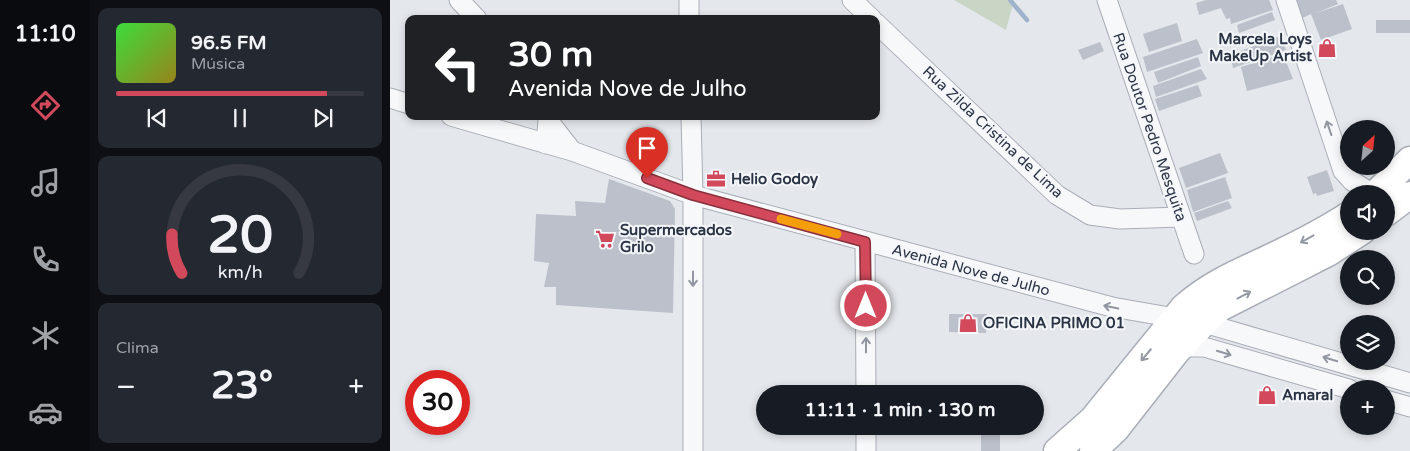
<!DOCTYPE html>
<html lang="pt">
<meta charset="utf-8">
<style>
body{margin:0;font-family:"Varela Round",sans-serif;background:#242831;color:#f1f3f6;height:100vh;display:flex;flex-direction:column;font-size:19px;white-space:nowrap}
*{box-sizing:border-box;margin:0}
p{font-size:16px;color:#9ea1a6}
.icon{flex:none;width:28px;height:28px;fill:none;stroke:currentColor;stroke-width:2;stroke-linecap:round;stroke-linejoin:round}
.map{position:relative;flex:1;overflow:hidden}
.sheet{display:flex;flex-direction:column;gap:8px;padding:8px;background:#0d0f14;width:300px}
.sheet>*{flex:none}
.banner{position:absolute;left:15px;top:15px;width:475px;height:105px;border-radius:10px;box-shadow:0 2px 8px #0003;background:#202124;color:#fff;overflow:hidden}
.needle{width:32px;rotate:27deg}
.tools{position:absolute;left:950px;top:120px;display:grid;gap:10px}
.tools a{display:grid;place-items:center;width:55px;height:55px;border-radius:50%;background:#171b24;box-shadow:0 2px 8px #0003;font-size:25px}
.speed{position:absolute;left:15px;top:370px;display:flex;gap:10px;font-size:25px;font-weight:700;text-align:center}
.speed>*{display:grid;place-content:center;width:65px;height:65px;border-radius:50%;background:#171b24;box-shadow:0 2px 8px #0003;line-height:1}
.speed .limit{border:8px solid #d22;background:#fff;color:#111}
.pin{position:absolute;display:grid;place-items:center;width:42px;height:42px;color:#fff;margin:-51px -21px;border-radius:50% 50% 50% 0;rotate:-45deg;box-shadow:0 0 5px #0007}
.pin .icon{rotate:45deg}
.me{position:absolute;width:55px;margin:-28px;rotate:0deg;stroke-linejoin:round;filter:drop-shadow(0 0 4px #0008)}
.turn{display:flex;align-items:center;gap:18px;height:105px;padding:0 20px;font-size:22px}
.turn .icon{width:65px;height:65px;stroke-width:2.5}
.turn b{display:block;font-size:35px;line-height:42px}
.big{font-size:38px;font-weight:700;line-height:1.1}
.sheet .widget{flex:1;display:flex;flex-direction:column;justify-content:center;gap:8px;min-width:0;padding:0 18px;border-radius:10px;background:#242831}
.sheet .dial{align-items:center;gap:0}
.dial svg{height:130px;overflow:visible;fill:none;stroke:#363941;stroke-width:7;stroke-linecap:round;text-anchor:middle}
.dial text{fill:#f1f3f6;stroke:none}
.song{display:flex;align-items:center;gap:15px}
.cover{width:60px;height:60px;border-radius:8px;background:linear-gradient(135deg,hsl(120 70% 55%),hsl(50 70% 35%))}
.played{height:5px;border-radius:2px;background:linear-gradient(90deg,#d1495b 85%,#363941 85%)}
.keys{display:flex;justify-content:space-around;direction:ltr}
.heat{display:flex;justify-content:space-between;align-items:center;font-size:28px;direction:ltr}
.trip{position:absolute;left:366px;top:385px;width:288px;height:50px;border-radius:25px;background:#171b24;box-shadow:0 2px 8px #0003;font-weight:700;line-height:50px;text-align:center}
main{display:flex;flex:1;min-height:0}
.tab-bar{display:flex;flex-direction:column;width:90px;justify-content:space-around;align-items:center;background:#090b0e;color:#9ea1a6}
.tab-bar .icon{width:35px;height:35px}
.tab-bar .on{color:#d1495b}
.tab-bar b{font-size:22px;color:#f1f3f6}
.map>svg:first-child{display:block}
</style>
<main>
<nav class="tab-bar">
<b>11:10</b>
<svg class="icon on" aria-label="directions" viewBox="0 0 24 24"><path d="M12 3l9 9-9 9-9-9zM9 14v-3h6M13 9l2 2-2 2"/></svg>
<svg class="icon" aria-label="music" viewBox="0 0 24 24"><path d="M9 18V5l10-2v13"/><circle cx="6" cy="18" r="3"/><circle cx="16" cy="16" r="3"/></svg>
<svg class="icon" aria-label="phone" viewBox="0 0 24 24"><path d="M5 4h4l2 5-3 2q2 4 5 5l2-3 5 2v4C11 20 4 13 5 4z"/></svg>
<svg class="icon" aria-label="climate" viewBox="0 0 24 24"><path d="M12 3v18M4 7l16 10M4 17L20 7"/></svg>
<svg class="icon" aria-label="car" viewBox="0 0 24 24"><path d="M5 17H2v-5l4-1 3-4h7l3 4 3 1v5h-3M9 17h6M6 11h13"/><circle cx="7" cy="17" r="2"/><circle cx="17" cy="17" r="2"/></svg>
</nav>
<section class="sheet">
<div class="widget">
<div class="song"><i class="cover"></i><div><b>96.5 FM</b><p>Música</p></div></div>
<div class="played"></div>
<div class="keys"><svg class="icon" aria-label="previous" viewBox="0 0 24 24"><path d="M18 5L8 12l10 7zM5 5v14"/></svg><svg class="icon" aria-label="pause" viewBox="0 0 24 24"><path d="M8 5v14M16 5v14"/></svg><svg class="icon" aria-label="next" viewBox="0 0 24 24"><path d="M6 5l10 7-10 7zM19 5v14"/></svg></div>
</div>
<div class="widget dial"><svg viewBox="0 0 100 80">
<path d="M14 69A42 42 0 1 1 86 69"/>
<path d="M14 69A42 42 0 0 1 8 45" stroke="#d1495b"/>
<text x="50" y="56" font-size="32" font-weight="700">20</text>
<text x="50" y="72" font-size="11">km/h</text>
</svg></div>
<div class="widget"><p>Clima</p>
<div class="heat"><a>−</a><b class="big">23°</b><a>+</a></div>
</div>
</section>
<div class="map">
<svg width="1020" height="451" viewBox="0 0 1020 451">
<rect width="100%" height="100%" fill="#e4e7ec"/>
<!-- green -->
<path fill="#c9d6c5" d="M 564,0 L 620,0 L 623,4 L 616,30 Z"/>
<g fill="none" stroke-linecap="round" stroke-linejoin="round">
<!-- stream -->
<path stroke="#9fb4cc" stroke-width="4.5" d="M 620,0 L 637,20"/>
</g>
<!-- building -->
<path fill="#bbc0ca" d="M 816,0 L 879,0 L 883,10 L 841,24 L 840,18 L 836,19 L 831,8 L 809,15 L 806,3 Z
M 903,0 L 946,0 L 948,4 L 926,13 L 953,4 L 962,29 L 931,40 L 921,14 L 910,19 Z
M 882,12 L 885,20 L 849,33 L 847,25 Z
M 986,20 L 1020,20 L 1020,33 L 986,33 Z
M 787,23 L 792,41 L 759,52 L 753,34 Z
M 891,36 L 896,50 L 843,68 L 840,55 Z
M 807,39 L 813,53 L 757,72 L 753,57 Z
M 710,42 L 714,51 L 693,60 L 688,50 Z
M 893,54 L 903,79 L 857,91 L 851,67 Z
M 808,57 L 811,66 L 768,83 L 764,72 Z
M 811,69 L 817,79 L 766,97 L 763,86 Z
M 808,85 L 812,96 L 769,111 L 765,99 Z
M 830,153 L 838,173 L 796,188 L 789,168 Z
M 937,170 L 944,191 L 927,196 L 926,193 L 923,194 L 917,177 Z
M 835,177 L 842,198 L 803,212 L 797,190 Z
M 219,179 L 280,201 L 285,209 L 283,313 L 166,305 L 166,287 L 154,287 L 159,263 L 144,261 L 146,214 L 186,216 L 185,201 L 215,203 Z
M 838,201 L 842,208 L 807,221 L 804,213 Z
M 559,314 L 597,314 L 596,333 L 559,332 Z
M 591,429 L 610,429 L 610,451 L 591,451 Z"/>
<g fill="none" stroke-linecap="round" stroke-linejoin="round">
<!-- street casing -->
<g stroke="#a9aeb7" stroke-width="21">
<path id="street" d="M 69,0 L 87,19
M 462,0 L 482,19
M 717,0 L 804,254
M 896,0 L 953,171 L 962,181 L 983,194
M 299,19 L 299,0
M 486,23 L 667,195 L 700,215 L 730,219 L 791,217
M 0,98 L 19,104
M 61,116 L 182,151 L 303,195 L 722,307 L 814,323 L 1020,383
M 301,116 L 303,195 L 303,451
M 156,144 L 158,120 L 182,151
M 475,242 L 476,394
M 787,351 L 799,347 L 814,347 L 959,389
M 996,400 L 1020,407
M 476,426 L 476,451"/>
</g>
<!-- secondary casing -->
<g stroke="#a9aeb7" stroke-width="29">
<path id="secondary" d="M 985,194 L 1020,160
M 996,213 L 1020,195
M 667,451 L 703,419 L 794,307 C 820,284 847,273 877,259 C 905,246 933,232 959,215
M 703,451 L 726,429 L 787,351 L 814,323 L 830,308 L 938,253 L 972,231"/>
</g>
<!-- street -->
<use href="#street" stroke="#f7f8fa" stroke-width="19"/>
<!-- secondary -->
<use href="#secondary" stroke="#fff" stroke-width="26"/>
</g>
<!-- one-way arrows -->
<defs><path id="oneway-shaft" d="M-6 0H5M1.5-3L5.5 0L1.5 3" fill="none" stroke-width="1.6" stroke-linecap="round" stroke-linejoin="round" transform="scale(1.25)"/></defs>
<g stroke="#9196a0">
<use href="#oneway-shaft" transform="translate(939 128) rotate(-109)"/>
<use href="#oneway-shaft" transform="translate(303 279) rotate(90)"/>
<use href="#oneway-shaft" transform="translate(721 307) rotate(-168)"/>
<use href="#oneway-shaft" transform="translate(476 345) rotate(-90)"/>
<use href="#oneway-shaft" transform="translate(834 353) rotate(17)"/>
<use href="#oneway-shaft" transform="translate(940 359) rotate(-163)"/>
</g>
<g stroke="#959aa2">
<use href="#oneway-shaft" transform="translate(917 239) rotate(151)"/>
<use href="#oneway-shaft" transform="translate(854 295) rotate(-28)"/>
<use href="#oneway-shaft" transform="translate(756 355) rotate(130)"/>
</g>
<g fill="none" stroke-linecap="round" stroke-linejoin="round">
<!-- route casing -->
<g stroke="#882f3b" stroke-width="12">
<path id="route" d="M 257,178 L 303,195 L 475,242 L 476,306"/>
</g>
<!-- route -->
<use href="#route" stroke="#d1495b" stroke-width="9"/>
<!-- slow -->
<path stroke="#f59e0b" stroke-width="9" d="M 391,219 L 447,234"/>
</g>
<!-- icons -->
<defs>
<g id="shop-bare" transform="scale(1.5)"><path d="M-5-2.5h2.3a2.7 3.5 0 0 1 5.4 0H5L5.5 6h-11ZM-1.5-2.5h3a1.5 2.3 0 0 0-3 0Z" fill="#d1495b" stroke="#f4f6f9" stroke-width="2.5" paint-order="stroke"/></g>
<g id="office-bare" transform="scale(1.5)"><path d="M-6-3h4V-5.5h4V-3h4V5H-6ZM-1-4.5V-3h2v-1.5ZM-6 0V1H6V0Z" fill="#d1495b" stroke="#f4f6f9" stroke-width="2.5" paint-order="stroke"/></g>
<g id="supermarket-bare" transform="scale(1.5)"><path d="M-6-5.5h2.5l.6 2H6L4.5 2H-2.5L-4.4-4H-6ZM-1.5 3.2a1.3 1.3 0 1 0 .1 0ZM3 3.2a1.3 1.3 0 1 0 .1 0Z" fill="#d1495b" stroke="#f4f6f9" stroke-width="2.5" paint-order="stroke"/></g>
</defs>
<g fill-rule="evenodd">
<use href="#shop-bare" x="937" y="48"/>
<use href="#office-bare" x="326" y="179"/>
<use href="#supermarket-bare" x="215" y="239"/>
<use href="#shop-bare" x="578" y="323"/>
<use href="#shop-bare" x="877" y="395"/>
</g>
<g text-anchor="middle" stroke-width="4" stroke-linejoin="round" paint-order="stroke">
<!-- poi labels -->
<g font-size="15" font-weight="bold" fill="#2b3445" stroke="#f4f6f9" text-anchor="start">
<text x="922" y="44" text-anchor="end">Marcela Loys<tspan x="922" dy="17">MakeUp Artist</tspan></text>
<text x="341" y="184">Helio Godoy</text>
<text x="230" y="235">Supermercados<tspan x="230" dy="17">Grilo</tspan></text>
<text x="593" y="328">OFICINA PRIMO 01</text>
<text x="892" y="400">Amaral</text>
</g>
<!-- street labels -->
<g font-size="15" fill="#2b3445" stroke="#f4f6f9">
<text transform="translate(760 127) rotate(71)" y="5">Rua Doutor Pedro Mesquita</text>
<text transform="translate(603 132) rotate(43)" y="5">Rua Zilda Cristina de Lima</text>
<text transform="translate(581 270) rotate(15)" y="5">Avenida Nove de Julho</text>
</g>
</g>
</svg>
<div class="tools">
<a><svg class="needle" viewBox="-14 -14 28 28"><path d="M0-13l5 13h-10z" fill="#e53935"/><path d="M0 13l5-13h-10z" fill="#9ea1a6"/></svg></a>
<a><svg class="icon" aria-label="sound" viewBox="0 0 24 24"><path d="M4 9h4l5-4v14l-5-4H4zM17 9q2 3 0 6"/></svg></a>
<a><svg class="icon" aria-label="search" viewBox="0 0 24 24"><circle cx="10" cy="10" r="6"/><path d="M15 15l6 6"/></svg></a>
<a><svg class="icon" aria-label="layers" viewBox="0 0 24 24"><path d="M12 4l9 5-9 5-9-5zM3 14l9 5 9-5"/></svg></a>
<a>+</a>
</div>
<div class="speed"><div class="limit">30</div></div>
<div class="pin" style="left:257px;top:178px;background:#d93025"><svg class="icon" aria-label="arrive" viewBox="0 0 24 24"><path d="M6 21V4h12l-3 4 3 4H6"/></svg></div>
<svg class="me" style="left:476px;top:306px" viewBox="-20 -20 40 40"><circle r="17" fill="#d1495b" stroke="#fff" stroke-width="3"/><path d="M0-11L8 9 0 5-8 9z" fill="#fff"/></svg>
<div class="trip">11:11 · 1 min · 130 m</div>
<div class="banner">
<div class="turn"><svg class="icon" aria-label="left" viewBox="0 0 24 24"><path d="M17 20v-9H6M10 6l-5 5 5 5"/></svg><div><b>30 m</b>Avenida Nove de Julho</div></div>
</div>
</div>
</main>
